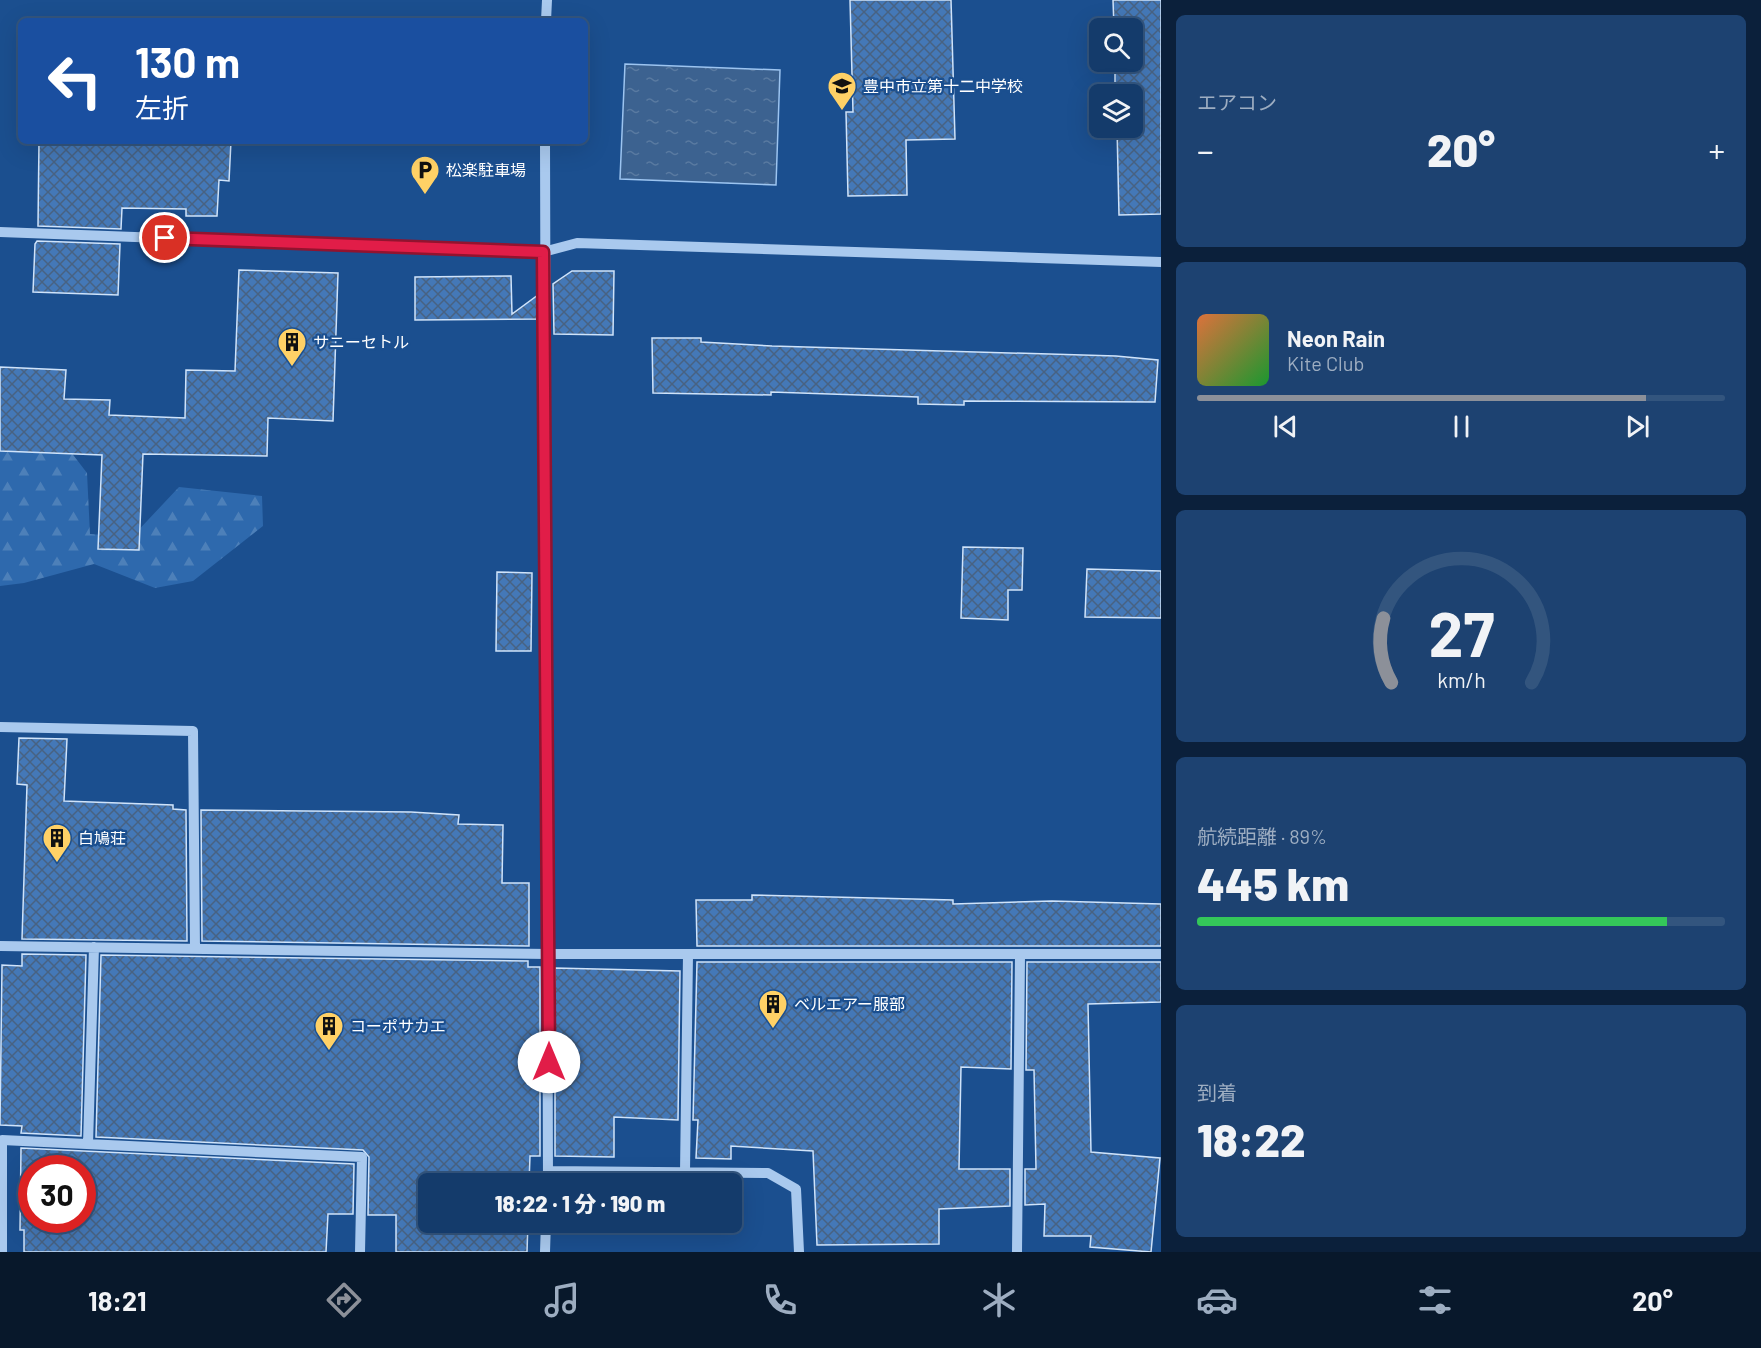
<!DOCTYPE html>
<html lang="ja">
<meta charset="utf-8">
<style>
body{margin:0;font-family:Barlow,"Noto Sans JP",sans-serif;background:#1d4271;color:#f1f3f6;height:100vh;display:flex;flex-direction:column;font-size:22px;white-space:nowrap}
*{box-sizing:border-box;margin:0}
p{font-size:20px;color:#9dadc1}
.icon{flex:none;width:33px;height:33px;fill:none;stroke:currentColor;stroke-width:2;stroke-linecap:round;stroke-linejoin:round}
.map{position:relative;flex:1;overflow:hidden}
.sheet{display:flex;flex-direction:column;gap:15px;padding:15px;background:#0b203b;width:600px}
.sheet>*{flex:none}
.banner{position:absolute;left:18px;top:18px;width:570px;height:126px;border-radius:9px;box-shadow:0 6px 24px #0002,0 0 0 2px #33557e;background:#1a4fa0;color:#fff;overflow:hidden}
.tools{position:absolute;left:1089px;top:18px;display:grid;gap:12px}
.tools a{display:grid;place-items:center;width:54px;height:54px;border-radius:9px;background:#143b6b;box-shadow:0 6px 24px #0002,0 0 0 2px #33557e;font-size:30px}
.speed{position:absolute;left:18px;top:1155px;display:flex;gap:12px;font-size:30px;font-weight:700;text-align:center}
.speed>*{display:grid;place-content:center;width:78px;height:78px;border-radius:50%;background:#143b6b;box-shadow:0 6px 24px #0002,0 0 0 2px #33557e;line-height:1}
.speed .limit{border:9px solid #d22;background:#fff;color:#111}
.pin{position:absolute;display:grid;place-items:center;width:51px;height:51px;color:#fff;margin:-26px;border:3px solid #fff;border-radius:50%;box-shadow:0 2px 6px #0007}
.me{position:absolute;width:66px;margin:-33px;rotate:0deg;stroke-linejoin:round;filter:drop-shadow(0 0 4px #0008)}
.turn{display:flex;align-items:center;gap:21px;height:126px;padding:0 18px;font-size:27px}
.turn .icon{width:78px;height:78px;stroke-width:2.5}
.turn b{display:block;font-size:42px;line-height:51px}
.big{font-size:45px;font-weight:800;line-height:1.1}
.sheet .tile{flex:1;display:flex;flex-direction:column;justify-content:center;gap:9px;min-width:0;padding:0 21px;border-radius:9px;background:#1d4271}
.sheet .dial{align-items:center;gap:0}
.dial svg{height:156px;overflow:visible;fill:none;stroke:#33557e;stroke-width:7;stroke-linecap:round;text-anchor:middle}
.dial text{fill:#f1f3f6;stroke:none}
.song{display:flex;align-items:center;gap:18px}
.cover{width:72px;height:72px;border-radius:9px;background:linear-gradient(135deg,hsl(20 70% 55%),hsl(130 70% 35%))}
.played{height:6px;border-radius:3px;background:linear-gradient(90deg,#8c9099 85%,#33557e 85%)}
.keys{display:flex;justify-content:space-around;direction:ltr}
.heat{display:flex;justify-content:space-between;align-items:center;font-size:33px;direction:ltr}
.charge{height:9px;border-radius:4px;background:linear-gradient(90deg,#34c759 89%,#33557e 0)}
.trip{position:absolute;left:418px;top:1173px;width:324px;height:60px;border-radius:9px;background:#143b6b;box-shadow:0 6px 24px #0002,0 0 0 2px #33557e;font-weight:800;line-height:60px;text-align:center}
.dock{display:flex;height:96px;justify-content:space-around;align-items:center;background:#08182b;color:#9dadc1}
.dock .icon{width:42px;height:42px}
.dock .active{color:#8c9099}
.dock b{font-size:27px;color:#f1f3f6}
main{display:flex;flex:1;min-height:0}
.map>svg:first-child{display:block}
</style>
<main>
<div class="map">
<svg width="1161" height="1252" viewBox="0 0 1161 1252">
<defs>
<pattern id="forest-firs" width="22" height="20" patternUnits="userSpaceOnUse" patternTransform="scale(1.5)"><rect width="22" height="20" fill="#2e69ad"/><path d="M5 1l3.5 6h-7zM16 11l3.5 6h-7z" fill="#4d80b9"/></pattern>
<pattern id="water-ripples" width="26" height="14" patternUnits="userSpaceOnUse" patternTransform="scale(1.5)"><rect width="26" height="14" fill="#3c6290"/><path d="M2 4q2-2 4 0t4 0M15 11q2-2 4 0t4 0" fill="none" stroke="#597aa1"/></pattern>
<pattern id="building-cross-hatch" width="8" height="8" patternUnits="userSpaceOnUse" patternTransform="scale(1.5)"><rect width="8" height="8" fill="#4478b7"/><path d="M0 0l8 8M0 8l8-8" fill="none" stroke="#486282"/></pattern>
</defs>
<rect width="100%" height="100%" fill="#1b4f8f"/>
<!-- forest -->
<path fill="url(#forest-firs)" d="M 61,439 L 87,473 L 90,534 L 132,537 L 179,487 L 262,496 L 263,526 L 193,581 L 155,588 L 94,564 L 24,583 L 0,586 L 0,445 Z"/>
<!-- water -->
<path fill="url(#water-ripples)" stroke="#9cc4f0" stroke-width="1.5" d="M 625,64 L 780,70 L 776,185 L 620,179 Z"/>
<!-- building -->
<path fill="url(#building-cross-hatch)" stroke="#cfe3fa" stroke-width="1.5" fill-rule="evenodd" d="M 850,0 L 951,0 L 955,139 L 906,140 L 907,195 L 848,196 L 846,112 L 853,112 Z
M 1113,0 L 1161,0 L 1161,214 L 1119,215 L 1117,128 L 1132,128 L 1132,94 L 1115,94 L 1115,62 L 1132,62 L 1132,28 L 1114,28 Z
M 39,141 L 231,141 L 229,181 L 219,180 L 217,216 L 186,216 L 186,209 L 122,208 L 121,229 L 38,226 Z
M 37,241 L 120,244 L 118,295 L 33,292 L 35,244 Z
M 239,270 L 338,273 L 333,421 L 268,418 L 267,456 L 143,454 L 139,550 L 98,549 L 102,455 L 0,451 L 0,367 L 66,370 L 64,399 L 110,400 L 109,415 L 185,418 L 186,370 L 235,371 Z
M 572,271 L 614,271 L 613,335 L 554,334 L 553,284 Z
M 511,276 L 512,314 L 538,295 L 538,319 L 415,320 L 415,277 Z
M 652,338 L 701,338 L 701,342 L 772,346 L 1116,356 L 1158,360 L 1155,402 L 964,401 L 964,405 L 918,404 L 918,397 L 771,392 L 771,395 L 653,393 Z
M 963,547 L 1023,548 L 1022,590 L 1008,590 L 1008,620 L 961,618 Z
M 1087,569 L 1161,571 L 1161,618 L 1085,617 Z
M 497,572 L 532,573 L 531,651 L 496,651 Z
M 19,738 L 67,739 L 64,801 L 173,805 L 173,809 L 186,810 L 187,941 L 22,939 L 27,785 L 17,784 Z
M 201,810 L 411,812 L 459,815 L 458,824 L 503,825 L 502,883 L 529,883 L 529,946 L 202,941 Z
M 752,895 L 953,900 L 953,904 L 1052,901 L 1161,904 L 1161,946 L 697,946 L 696,900 L 752,900 Z
M 22,954 L 86,955 L 81,1136 L 21,1133 L 22,1126 L 0,1125 L 2,965 L 22,966 Z
M 101,955 L 528,961 L 528,967 L 540,967 L 540,1156 L 530,1156 L 529,1184 L 429,1184 L 429,1222 L 528,1222 L 527,1252 L 396,1252 L 396,1215 L 368,1215 L 369,1157 L 363,1150 L 96,1137 Z
M 697,962 L 1012,962 L 1011,1069 L 961,1067 L 959,1169 L 1010,1169 L 1010,1206 L 939,1209 L 939,1244 L 817,1245 L 813,1151 L 731,1146 L 731,1159 L 696,1158 L 698,1120 L 693,1120 Z
M 1027,962 L 1161,962 L 1161,1002 L 1088,1004 L 1091,1152 L 1160,1158 L 1151,1252 L 1090,1247 L 1091,1236 L 1044,1236 L 1045,1204 L 1025,1205 L 1025,1169 L 1036,1169 L 1034,1070 L 1026,1070 Z
M 555,968 L 680,971 L 678,1120 L 614,1117 L 614,1157 L 555,1156 Z
M 21,1148 L 354,1164 L 353,1214 L 328,1214 L 326,1252 L 24,1252 L 24,1230 L 20,1230 ZM 32,1168 L 82,1168 L 82,1220 L 32,1220 Z"/>
<g fill="none" stroke-linecap="round" stroke-linejoin="round">
<!-- minor -->
<path stroke="#a9c9ee" stroke-width="10" d="M 546,21 L 547,0
M 545,141 L 548,1184
M 0,232 L 543,252 L 577,243 L 1161,262
M 0,727 L 193,731 L 195,949
M 0,946 L 548,954 L 1161,954
M 88,1144 L 94,947
M 548,1171 L 768,1173 L 796,1189 L 799,1252
M 685,1172 L 688,955
M 2,1252 L 2,1140 L 362,1157 L 360,1252
M 545,1252 L 546,1222
M 1017,1252 L 1020,955"/>
</g>
<g fill="none" stroke-linecap="round" stroke-linejoin="round">
<!-- route casing -->
<g stroke="#92132f" stroke-width="15">
<path id="route" d="M 165,238 L 543,252 L 549,1062"/>
</g>
<!-- route -->
<use href="#route" stroke="#e11d48" stroke-width="10"/>
</g>
<!-- icons -->
<defs>
<g id="school-pin" transform="scale(1.5)"><path d="M0 17L-7.5 6A9.5 9.5 0 1 1 7.5 6Z" fill="#ffd166" stroke="#1b4f8f"/><path d="M0-5L7-2L0 1L-7-2ZM-4 1L0 2.5L4 1V4Q0 6-4 4Z" fill="#111"/></g>
<g id="parking-pin" transform="scale(1.5)"><path d="M0 17L-7.5 6A9.5 9.5 0 1 1 7.5 6Z" fill="#ffd166" stroke="#1b4f8f"/><path d="M-3.5-5.5H1a3.5 3.5 0 0 1 0 7H-1V5.5H-3.5ZM-1-3.4V-.6H.8a1.4 1.4 0 0 0 0-2.8Z" fill="#111"/></g>
<g id="building-pin" transform="scale(1.5)"><path d="M0 17L-7.5 6A9.5 9.5 0 1 1 7.5 6Z" fill="#ffd166" stroke="#1b4f8f"/><path d="M-4-6H4V6H1V3H-1V6H-4ZM-2.5-4.3h1.7v1.8h-1.7ZM.8-4.3h1.7v1.8H.8ZM-2.5-1h1.7V.8h-1.7ZM.8-1h1.7V.8H.8Z" fill="#111"/></g>
</defs>
<g fill-rule="evenodd">
<use href="#school-pin" x="842" y="86"/>
<use href="#parking-pin" x="425" y="170"/>
<use href="#building-pin" x="292" y="342"/>
<use href="#building-pin" x="57" y="838"/>
<use href="#building-pin" x="773" y="1004"/>
<use href="#building-pin" x="329" y="1026"/>
</g>
<g text-anchor="middle" stroke-width="4.5" stroke-linejoin="round" paint-order="stroke">
<!-- poi labels -->
<g font-size="16" fill="#fff" stroke="#1b4f8f" text-anchor="start">
<text x="863" y="92">豊中市立第十二中学校</text>
<text x="446" y="176">松楽駐車場</text>
<text x="313" y="348">サニーセトル</text>
<text x="78" y="844">白鳩荘</text>
<text x="794" y="1010">ベルエアー服部</text>
<text x="350" y="1032">コーポサカエ</text>
</g>
</g>
</svg>
<div class="tools">
<a><svg class="icon" aria-label="search" viewBox="0 0 24 24"><circle cx="10" cy="10" r="6"/><path d="M15 15l6 6"/></svg></a>
<a><svg class="icon" aria-label="layers" viewBox="0 0 24 24"><path d="M12 4l9 5-9 5-9-5zM3 14l9 5 9-5"/></svg></a>
</div>
<div class="speed"><div class="limit">30</div></div>
<div class="pin" style="left:165px;top:238px;background:#d93025"><svg class="icon" aria-label="arrive" viewBox="0 0 24 24"><path d="M6 21V4h12l-3 4 3 4H6"/></svg></div>
<svg class="me" style="left:549px;top:1062px" viewBox="-20 -20 40 40"><circle r="19" fill="#fff"/><path d="M0-13L10 11 0 6-10 11z" fill="#e11d48"/></svg>
<div class="trip">18:22 · 1 分 · 190 m</div>
<div class="banner">
<div class="turn"><svg class="icon" aria-label="left" viewBox="0 0 24 24"><path d="M17 20v-9H6M10 6l-5 5 5 5"/></svg><div><b>130 m</b>左折</div></div>
</div>
</div>
<section class="sheet">
<div class="tile"><p>エアコン</p>
<div class="heat"><a>−</a><b class="big">20°</b><a>+</a></div>
</div>
<div class="tile">
<div class="song"><i class="cover"></i><div><b>Neon Rain</b><p>Kite Club</p></div></div>
<div class="played"></div>
<div class="keys"><svg class="icon" aria-label="previous" viewBox="0 0 24 24"><path d="M18 5L8 12l10 7zM5 5v14"/></svg><svg class="icon" aria-label="pause" viewBox="0 0 24 24"><path d="M8 5v14M16 5v14"/></svg><svg class="icon" aria-label="next" viewBox="0 0 24 24"><path d="M6 5l10 7-10 7zM19 5v14"/></svg></div>
</div>
<div class="tile dial"><svg viewBox="0 0 100 80">
<path d="M14 69A42 42 0 1 1 86 69"/>
<path d="M14 69A42 42 0 0 1 10 36" stroke="#8c9099"/>
<text x="50" y="56" font-size="32" font-weight="700">27</text>
<text x="50" y="72" font-size="11">km/h</text>
</svg></div>
<div class="tile"><p>航続距離 · 89%</p><b class="big">445 km</b><div class="charge"></div></div>
<div class="tile"><p>到着</p><b class="big">18:22</b></div>
</section>
</main>
<nav class="dock">
<b>18:21</b>
<svg class="icon active" aria-label="directions" viewBox="0 0 24 24"><path d="M12 3l9 9-9 9-9-9zM9 14v-3h6M13 9l2 2-2 2"/></svg>
<svg class="icon" aria-label="music" viewBox="0 0 24 24"><path d="M9 18V5l10-2v13"/><circle cx="6" cy="18" r="3"/><circle cx="16" cy="16" r="3"/></svg>
<svg class="icon" aria-label="phone" viewBox="0 0 24 24"><path d="M5 4h4l2 5-3 2q2 4 5 5l2-3 5 2v4C11 20 4 13 5 4z"/></svg>
<svg class="icon" aria-label="climate" viewBox="0 0 24 24"><path d="M12 3v18M4 7l16 10M4 17L20 7"/></svg>
<svg class="icon" aria-label="car" viewBox="0 0 24 24"><path d="M5 17H2v-5l4-1 3-4h7l3 4 3 1v5h-3M9 17h6M6 11h13"/><circle cx="7" cy="17" r="2"/><circle cx="17" cy="17" r="2"/></svg>
<svg class="icon" aria-label="filters" viewBox="0 0 24 24"><path d="M4 7h16M4 17h16"/><circle cx="9" cy="7" r="2"/><circle cx="15" cy="17" r="2"/></svg>
<b>20°</b>
</nav>
